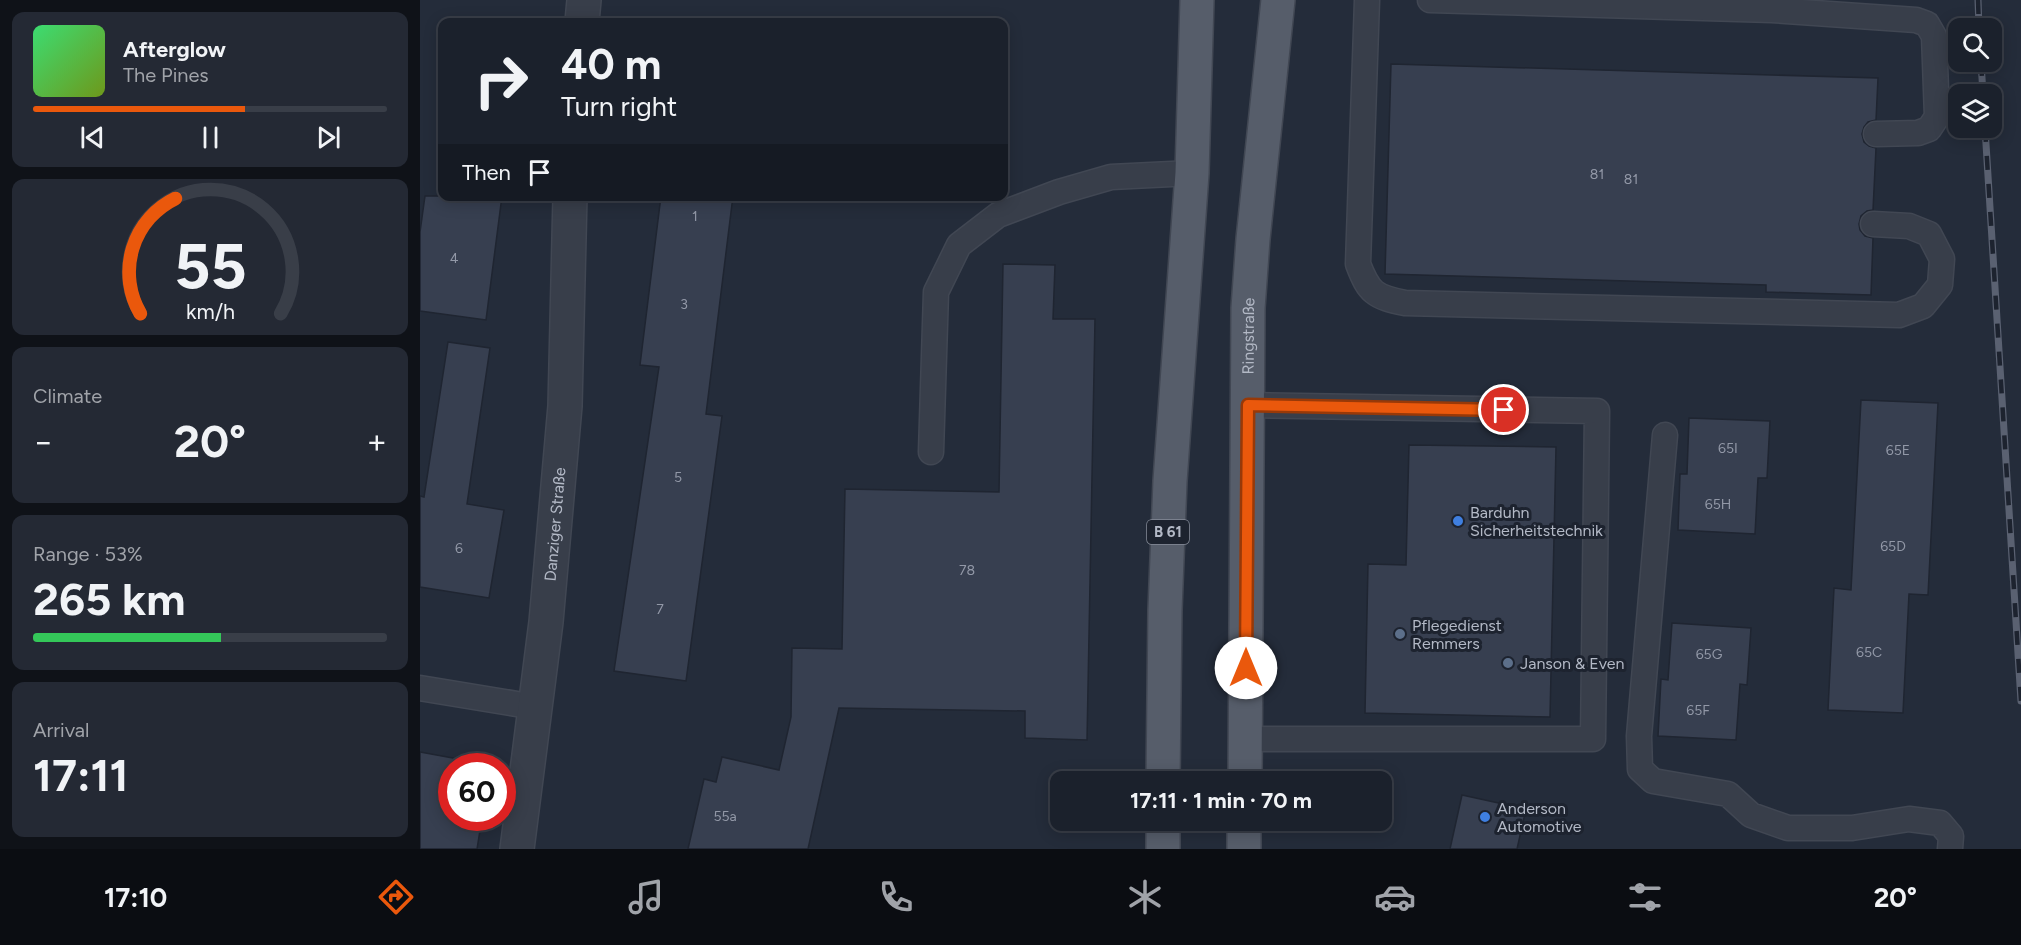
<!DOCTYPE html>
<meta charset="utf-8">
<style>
body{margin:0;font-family:Figtree,sans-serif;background:#242934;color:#f1f3f6;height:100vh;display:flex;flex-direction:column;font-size:22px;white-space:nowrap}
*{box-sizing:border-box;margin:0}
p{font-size:20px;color:#a0a3a9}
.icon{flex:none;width:33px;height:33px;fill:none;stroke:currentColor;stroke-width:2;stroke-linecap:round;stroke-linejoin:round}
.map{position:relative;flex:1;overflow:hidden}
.details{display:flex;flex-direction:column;gap:12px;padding:12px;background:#0f1218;width:420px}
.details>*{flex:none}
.hud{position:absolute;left:18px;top:18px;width:570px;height:183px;border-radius:12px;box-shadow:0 3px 15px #0003,0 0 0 2px #393e48;background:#1b212c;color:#f1f3f6;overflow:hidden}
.tools{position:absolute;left:1528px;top:18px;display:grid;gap:12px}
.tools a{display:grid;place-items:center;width:54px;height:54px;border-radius:12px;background:#1b212c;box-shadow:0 3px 15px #0003,0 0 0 2px #393e48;font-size:30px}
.speed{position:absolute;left:18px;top:753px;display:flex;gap:12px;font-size:30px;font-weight:700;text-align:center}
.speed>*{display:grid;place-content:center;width:78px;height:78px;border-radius:50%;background:#1b212c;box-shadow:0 3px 15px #0003,0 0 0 2px #393e48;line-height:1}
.speed .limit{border:9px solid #d22;background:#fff;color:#111}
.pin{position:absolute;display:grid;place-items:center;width:51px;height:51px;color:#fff;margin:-26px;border:3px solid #fff;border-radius:50%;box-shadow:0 2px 6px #0007}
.me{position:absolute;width:66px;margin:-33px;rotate:0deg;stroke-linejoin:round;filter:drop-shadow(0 0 4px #0008)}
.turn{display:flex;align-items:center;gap:21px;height:126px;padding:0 24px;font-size:27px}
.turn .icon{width:78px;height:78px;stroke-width:2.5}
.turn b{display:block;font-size:42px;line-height:51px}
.then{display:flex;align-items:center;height:57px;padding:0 24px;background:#0003;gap:12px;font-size:22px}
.big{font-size:45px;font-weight:700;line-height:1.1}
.details .widget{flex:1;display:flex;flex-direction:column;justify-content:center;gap:9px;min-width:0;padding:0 21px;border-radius:12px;background:#242934}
.details .dial{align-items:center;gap:0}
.dial svg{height:156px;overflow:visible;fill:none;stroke:#393e48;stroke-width:7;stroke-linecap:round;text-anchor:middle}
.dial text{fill:#f1f3f6;stroke:none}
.song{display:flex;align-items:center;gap:18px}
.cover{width:72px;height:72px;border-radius:9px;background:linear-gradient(135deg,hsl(140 70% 55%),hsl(80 70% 35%))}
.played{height:6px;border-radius:3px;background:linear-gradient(90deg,#ea580c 60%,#393e48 60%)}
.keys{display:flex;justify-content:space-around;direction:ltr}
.heat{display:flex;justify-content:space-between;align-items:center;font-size:33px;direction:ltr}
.charge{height:9px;border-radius:4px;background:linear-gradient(90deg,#34c759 53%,#393e48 0)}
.trip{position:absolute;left:630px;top:771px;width:342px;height:60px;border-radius:12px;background:#1b212c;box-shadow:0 3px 15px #0003,0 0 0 2px #393e48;font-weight:700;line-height:60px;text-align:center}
.dock{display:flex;height:96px;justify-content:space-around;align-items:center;background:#0b0d12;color:#a0a3a9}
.dock .icon{width:42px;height:42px}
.dock .active{color:#ea580c}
.dock b{font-size:27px;color:#f1f3f6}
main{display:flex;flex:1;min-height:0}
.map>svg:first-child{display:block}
</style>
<main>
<section class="details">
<div class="widget">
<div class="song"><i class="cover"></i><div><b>Afterglow</b><p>The Pines</p></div></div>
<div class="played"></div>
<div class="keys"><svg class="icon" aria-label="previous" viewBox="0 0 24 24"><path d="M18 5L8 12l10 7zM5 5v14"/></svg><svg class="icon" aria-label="pause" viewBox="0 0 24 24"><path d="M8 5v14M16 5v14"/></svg><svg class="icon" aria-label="next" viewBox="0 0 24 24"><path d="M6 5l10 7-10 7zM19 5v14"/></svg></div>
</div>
<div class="widget dial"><svg viewBox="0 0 100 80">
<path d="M14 69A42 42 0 1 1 86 69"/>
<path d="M14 69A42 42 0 0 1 32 10" stroke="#ea580c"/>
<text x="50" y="56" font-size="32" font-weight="700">55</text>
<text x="50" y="72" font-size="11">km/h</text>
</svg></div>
<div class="widget"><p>Climate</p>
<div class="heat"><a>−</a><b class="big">20°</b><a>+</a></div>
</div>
<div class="widget"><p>Range · 53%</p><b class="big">265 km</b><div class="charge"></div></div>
<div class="widget"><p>Arrival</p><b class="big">17:11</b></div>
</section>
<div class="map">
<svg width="1601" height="849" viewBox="0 0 1601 849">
<rect width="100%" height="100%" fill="#242c3a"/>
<!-- building -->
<path fill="#373f50" stroke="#1f2531" stroke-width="1.5" d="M 971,64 L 1458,78 L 1456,120 L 1448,122 L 1444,127 L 1442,134 L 1444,142 L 1449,146 L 1456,148 L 1453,210 L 1447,211 L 1441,216 L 1439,224 L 1440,230 L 1445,236 L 1453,238 L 1451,295 L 1346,292 L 1346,285 L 965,274 Z
M 5,196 L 82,196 L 66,320 L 0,311 L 0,232 Z
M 241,196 L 313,196 L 286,414 L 302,416 L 266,681 L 194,671 L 239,367 L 220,365 Z
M 583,264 L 635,265 L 633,319 L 675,319 L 667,740 L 605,738 L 605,711 L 419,708 L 388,849 L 268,849 L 284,779 L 296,782 L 302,757 L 359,770 L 371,717 L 372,648 L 422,649 L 425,489 L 579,492 Z
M 28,342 L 70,348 L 47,504 L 84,510 L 69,598 L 0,587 L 0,496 L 4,497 Z
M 1441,400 L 1518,403 L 1508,595 L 1489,594 L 1483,713 L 1408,710 L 1414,588 L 1431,590 Z
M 1269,418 L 1350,421 L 1347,478 L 1338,478 L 1335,534 L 1258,530 L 1260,474 L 1267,474 Z
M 989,445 L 1136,447 L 1130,717 L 945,713 L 948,564 L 986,565 Z
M 1252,623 L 1331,628 L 1327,685 L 1320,684 L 1316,740 L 1238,736 L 1241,679 L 1248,680 Z
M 0,752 L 71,765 L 71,766 L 32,766 L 32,818 L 62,818 L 57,849 L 0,849 Z
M 1042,795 L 1106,809 L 1097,849 L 1030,849 Z"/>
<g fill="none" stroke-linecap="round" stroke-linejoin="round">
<!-- lane casing -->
<g stroke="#414753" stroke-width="27">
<path id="lane" d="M 947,0 L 938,264 C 949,293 955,297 985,303 L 1479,315 L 1503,306 L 1520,285 L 1522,259 L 1509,234 L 1489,226 L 1453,224
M 1010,0 L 1352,10 L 1496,20 L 1507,24 L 1514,36 L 1517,117 L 1509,129 L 1498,133 L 1456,134
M 1245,435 L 1219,736 L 1220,769 L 1233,781 L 1308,794 L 1331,815 L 1368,828 L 1432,828 L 1489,819 L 1520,823 L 1531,836 L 1530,849
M 511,452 L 516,292 L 539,245 L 578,215 L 639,192 L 691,177 L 772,173
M 0,688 L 115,707
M 825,739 L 1173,739 L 1177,411 L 828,405"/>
</g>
<!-- street casing -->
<g stroke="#414753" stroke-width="36">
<g id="street">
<path d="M 162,22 L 164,0"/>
<path id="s1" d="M 97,849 L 126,622 L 145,406 L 150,196"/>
</g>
</g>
<!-- primary casing -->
<g stroke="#414753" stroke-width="36">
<g id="primary">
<path d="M 743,782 L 745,610 L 750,481 L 772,173 L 777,0"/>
<path id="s2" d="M 825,782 L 828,308 L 833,239 L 858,0"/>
<path d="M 743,849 L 743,820"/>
<path d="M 824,849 L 824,820"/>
</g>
</g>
<!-- lane -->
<use href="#lane" stroke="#383e4a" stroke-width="24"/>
<!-- street -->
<use href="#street" stroke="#383e4a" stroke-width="33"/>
<!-- primary -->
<use href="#primary" stroke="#565d6a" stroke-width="33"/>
<!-- rail casing -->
<g stroke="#5a6171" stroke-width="7">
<path id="rail" d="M 1558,0 L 1559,28
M 1561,62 L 1563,94
M 1565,128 L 1601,701"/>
</g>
<!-- rail -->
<use href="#rail" stroke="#1d232f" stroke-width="4.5" stroke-dasharray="14" stroke-linecap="butt"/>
</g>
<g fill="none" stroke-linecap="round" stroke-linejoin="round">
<!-- route casing -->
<g stroke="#983908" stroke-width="15">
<path id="route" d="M 826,668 L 828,405 L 1084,410"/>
</g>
<!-- route -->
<use href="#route" stroke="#ea580c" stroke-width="10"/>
</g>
<!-- markers -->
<g fill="#3f7fe0" stroke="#1d232f" stroke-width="2">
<circle cx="1038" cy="521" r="6"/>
<circle cx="1065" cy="817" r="6"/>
</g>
<g fill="#5c6f8a" stroke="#1d232f" stroke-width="2">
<circle cx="980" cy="634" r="6"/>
<circle cx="1088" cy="663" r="6"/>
</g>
<g text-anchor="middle" stroke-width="6" stroke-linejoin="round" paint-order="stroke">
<!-- number labels -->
<g font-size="14" fill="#9298a7">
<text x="1177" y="179">81</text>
<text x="1211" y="184">81</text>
<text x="275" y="221">1</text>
<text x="34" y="263">4</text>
<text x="264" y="309">3</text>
<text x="1308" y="453">65I</text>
<text x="1478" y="455">65E</text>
<text x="258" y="482">5</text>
<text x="1298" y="509">65H</text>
<text x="1473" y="551">65D</text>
<text x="39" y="553">6</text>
<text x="547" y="575">78</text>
<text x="240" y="614">7</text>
<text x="1449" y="657">65C</text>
<text x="1289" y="659">65G</text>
<text x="1278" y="715">65F</text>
<text x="305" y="821">55a</text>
</g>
<!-- shield labels -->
<rect fill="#1d232f" stroke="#868c99" stroke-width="1.5" x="727" y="520" width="42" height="24" rx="4.5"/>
<g font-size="15" font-weight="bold" fill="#b3b9c6">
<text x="748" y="537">B 61</text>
</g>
<!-- street labels -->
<g font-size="16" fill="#b3b9c6" stroke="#1d232f">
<text dy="6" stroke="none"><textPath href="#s2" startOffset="446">Ringstraße</textPath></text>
<text dy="6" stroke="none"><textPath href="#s1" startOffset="327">Danziger Straße</textPath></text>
</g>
<!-- poi labels -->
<g font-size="16" fill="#b3b9c6" stroke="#1d232f" text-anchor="start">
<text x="1050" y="518">Barduhn<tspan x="1050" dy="18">Sicherheitstechnik</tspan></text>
<text x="992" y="631">Pflegedienst<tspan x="992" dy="18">Remmers</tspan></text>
<text x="1100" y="669">Janson &amp; Even</text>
<text x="1077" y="814">Anderson<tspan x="1077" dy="18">Automotive</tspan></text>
</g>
</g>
</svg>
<div class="tools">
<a><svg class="icon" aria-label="search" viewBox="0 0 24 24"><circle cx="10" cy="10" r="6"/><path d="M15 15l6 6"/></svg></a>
<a><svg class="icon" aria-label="layers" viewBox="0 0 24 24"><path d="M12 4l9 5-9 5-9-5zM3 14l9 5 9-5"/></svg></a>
</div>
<div class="speed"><div class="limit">60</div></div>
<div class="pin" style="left:1084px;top:410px;background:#d93025"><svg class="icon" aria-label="arrive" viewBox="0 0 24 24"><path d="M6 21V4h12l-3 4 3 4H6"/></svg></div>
<svg class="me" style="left:826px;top:668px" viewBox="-20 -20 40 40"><circle r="19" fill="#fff"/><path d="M0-13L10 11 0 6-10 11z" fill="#ea580c"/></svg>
<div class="trip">17:11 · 1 min · 70 m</div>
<div class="hud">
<div class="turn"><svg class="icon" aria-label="right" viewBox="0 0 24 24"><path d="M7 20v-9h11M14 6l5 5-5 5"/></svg><div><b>40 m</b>Turn right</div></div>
<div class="then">Then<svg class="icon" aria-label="arrive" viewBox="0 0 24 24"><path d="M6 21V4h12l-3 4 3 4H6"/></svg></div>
</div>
</div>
</main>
<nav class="dock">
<b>17:10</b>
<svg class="icon active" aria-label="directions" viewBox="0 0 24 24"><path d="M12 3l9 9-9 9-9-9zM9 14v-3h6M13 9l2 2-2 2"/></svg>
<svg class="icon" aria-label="music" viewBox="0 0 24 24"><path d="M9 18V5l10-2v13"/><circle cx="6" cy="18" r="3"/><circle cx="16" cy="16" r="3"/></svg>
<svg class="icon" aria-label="phone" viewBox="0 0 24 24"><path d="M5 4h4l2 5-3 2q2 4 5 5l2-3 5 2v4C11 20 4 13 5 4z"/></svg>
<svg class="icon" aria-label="climate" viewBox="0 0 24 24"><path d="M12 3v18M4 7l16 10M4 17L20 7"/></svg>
<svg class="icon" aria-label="car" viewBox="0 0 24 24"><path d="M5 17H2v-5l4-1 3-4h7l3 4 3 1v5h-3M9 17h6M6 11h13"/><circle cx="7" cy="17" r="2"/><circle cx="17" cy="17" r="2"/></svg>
<svg class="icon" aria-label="filters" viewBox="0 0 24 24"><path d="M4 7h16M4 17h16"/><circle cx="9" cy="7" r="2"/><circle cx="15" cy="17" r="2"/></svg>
<b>20°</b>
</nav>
